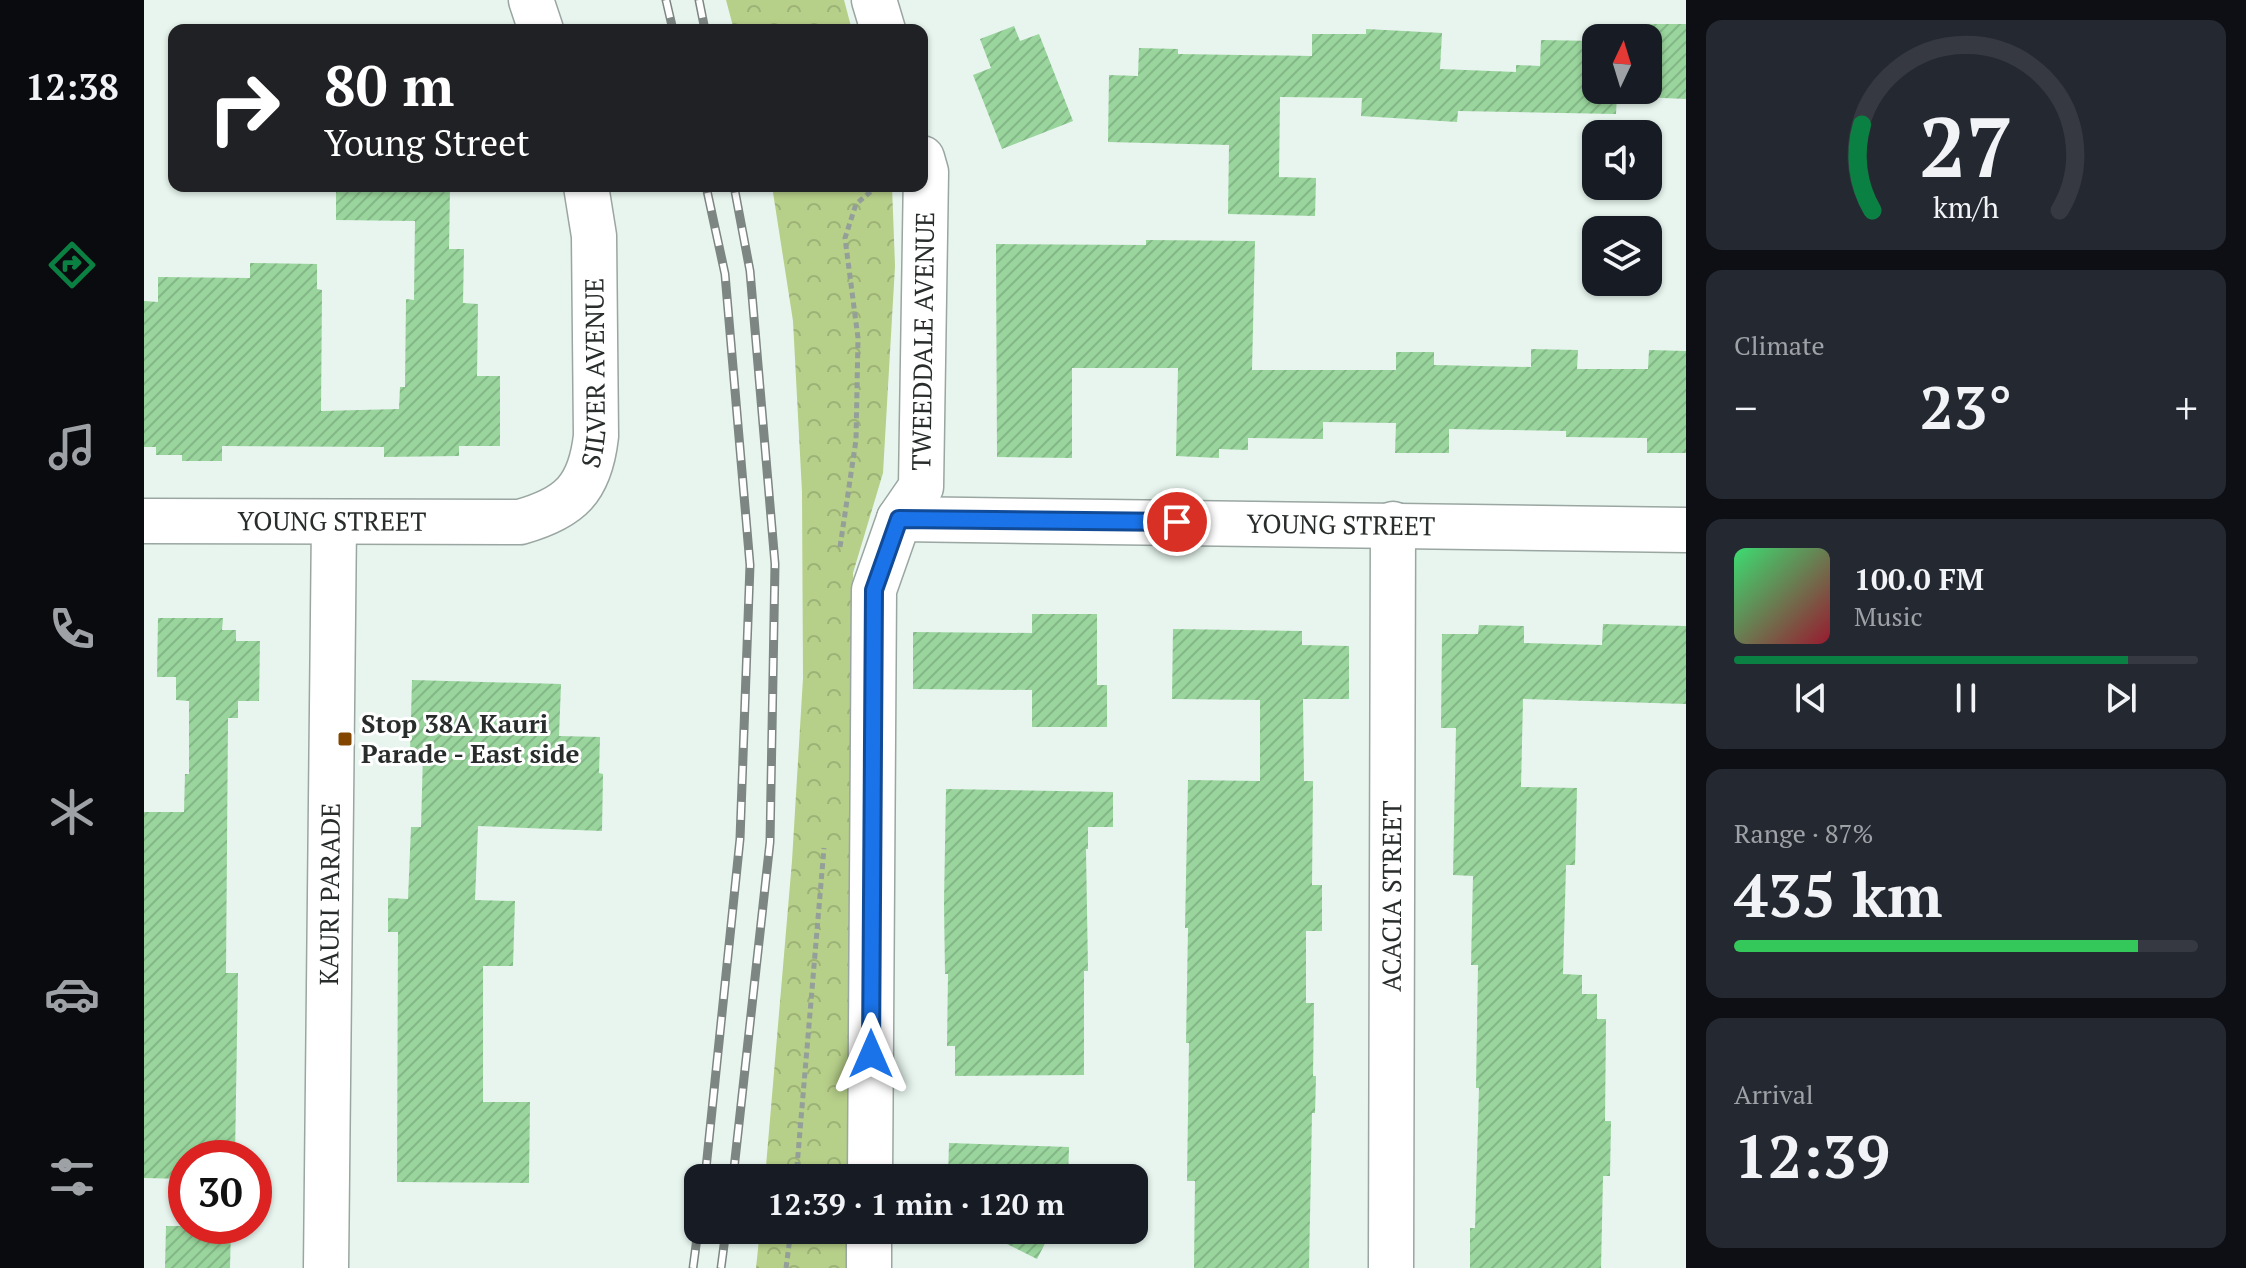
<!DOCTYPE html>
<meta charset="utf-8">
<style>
body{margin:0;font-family:"PT Serif",serif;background:#242831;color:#f1f3f6;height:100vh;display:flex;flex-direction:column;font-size:30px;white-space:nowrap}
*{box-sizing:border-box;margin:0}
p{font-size:26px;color:#9ea1a6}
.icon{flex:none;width:44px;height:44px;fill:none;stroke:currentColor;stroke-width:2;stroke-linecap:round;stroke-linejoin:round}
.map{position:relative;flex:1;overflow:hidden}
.sheet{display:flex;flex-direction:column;gap:20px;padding:20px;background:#0d0f14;width:560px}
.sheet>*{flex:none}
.top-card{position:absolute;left:24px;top:24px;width:760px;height:168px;border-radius:16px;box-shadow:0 2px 6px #0004;background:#202124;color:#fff;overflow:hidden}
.needle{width:52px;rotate:4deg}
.tools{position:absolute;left:1438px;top:24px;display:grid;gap:16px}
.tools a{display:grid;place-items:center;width:80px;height:80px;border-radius:16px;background:#171b24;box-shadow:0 2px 6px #0004;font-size:40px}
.speed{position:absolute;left:24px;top:1140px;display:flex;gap:16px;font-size:40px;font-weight:700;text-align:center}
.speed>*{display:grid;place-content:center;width:104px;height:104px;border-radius:50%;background:#171b24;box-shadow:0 2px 6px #0004;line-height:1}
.speed .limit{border:12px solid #d22;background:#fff;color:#111}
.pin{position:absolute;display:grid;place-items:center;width:68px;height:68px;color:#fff;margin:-34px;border:4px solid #fff;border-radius:50%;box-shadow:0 2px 8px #0007}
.me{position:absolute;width:88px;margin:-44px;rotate:0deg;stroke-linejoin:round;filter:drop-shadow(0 0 6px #0008)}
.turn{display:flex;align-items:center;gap:28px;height:168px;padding:0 24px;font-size:36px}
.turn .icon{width:104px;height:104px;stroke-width:2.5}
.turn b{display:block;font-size:56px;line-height:68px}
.big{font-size:60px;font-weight:700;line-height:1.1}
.sheet .widget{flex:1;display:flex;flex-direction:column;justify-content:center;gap:12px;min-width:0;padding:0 28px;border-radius:16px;background:#242831}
.sheet .dial{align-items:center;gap:0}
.dial svg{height:208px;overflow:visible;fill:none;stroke:#363941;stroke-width:7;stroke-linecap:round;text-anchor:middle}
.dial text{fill:#f1f3f6;stroke:none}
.song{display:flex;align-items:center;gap:24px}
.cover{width:96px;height:96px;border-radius:12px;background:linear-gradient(135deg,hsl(140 70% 55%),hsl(350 70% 35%))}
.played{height:8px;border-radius:4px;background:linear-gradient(90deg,#0b8043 85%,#363941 85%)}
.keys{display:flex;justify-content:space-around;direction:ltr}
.heat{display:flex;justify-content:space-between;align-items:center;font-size:44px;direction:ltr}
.charge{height:12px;border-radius:6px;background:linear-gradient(90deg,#34c759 87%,#363941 0)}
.trip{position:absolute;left:540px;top:1164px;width:464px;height:80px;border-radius:16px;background:#171b24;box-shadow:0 2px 6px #0004;font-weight:700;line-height:80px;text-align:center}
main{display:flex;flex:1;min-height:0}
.tab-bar{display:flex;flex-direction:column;width:144px;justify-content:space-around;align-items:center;background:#090b0e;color:#9ea1a6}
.tab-bar .icon{width:56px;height:56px}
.tab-bar .selected{color:#0b8043}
.tab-bar b{font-size:36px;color:#f1f3f6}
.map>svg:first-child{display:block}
</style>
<main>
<nav class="tab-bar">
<b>12:38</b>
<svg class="icon selected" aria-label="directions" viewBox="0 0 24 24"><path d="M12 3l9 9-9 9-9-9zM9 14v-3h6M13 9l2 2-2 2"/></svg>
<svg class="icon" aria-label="music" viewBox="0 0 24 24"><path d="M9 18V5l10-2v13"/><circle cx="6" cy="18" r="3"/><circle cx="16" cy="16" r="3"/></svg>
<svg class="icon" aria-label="phone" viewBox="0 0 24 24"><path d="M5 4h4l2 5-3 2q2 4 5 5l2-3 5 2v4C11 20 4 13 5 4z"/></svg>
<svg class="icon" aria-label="climate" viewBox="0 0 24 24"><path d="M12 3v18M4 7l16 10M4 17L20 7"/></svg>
<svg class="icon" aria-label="car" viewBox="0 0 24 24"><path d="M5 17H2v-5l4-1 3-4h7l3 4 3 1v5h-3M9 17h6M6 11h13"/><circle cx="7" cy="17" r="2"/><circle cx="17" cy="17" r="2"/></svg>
<svg class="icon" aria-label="filters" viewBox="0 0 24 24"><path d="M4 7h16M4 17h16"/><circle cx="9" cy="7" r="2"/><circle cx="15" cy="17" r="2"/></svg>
</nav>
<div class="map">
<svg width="1542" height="1268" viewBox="0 0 1542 1268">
<defs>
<pattern id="forest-crowns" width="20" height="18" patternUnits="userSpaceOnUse" patternTransform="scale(2)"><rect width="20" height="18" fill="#b6cf89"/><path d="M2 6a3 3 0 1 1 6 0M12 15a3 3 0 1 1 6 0" fill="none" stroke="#9cb276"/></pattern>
<pattern id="building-hatch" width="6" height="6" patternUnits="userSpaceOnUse" patternTransform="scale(2)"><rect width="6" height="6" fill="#99d59c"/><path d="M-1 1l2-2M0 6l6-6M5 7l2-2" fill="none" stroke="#84b787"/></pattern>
</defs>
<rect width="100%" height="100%" fill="#e7f5ee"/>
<!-- forest -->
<path fill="url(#forest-crowns)" d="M 582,0 L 700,0 L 708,30 L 590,30 Z
M 628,186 L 748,186 L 751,266 L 739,473 L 709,573 L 717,725 L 712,1178 L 621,1178 L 648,861 L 659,678 L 658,492 L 649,321 Z
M 616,1230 L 711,1230 L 711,1268 L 612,1268 Z"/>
<!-- building -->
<path fill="url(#building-hatch)" d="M 1493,24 L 1542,24 L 1542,99 L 1473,96 L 1472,114 L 1314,111 L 1313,122 L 1217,116 L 1218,98 L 1136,97 L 1135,177 L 1172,178 L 1171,216 L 1084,214 L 1085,145 L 964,142 L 965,75 L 994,76 L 995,48 L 1034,49 L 1034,54 L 1168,56 L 1168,34 L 1222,34 L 1222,29 L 1298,33 L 1296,69 L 1372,72 L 1372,65 L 1396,66 L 1397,40 L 1452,41 L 1452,90 L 1504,90 L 1504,38 L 1492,38 Z
M 870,26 L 876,41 L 895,34 L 929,121 L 858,149 L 829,75 L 847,68 L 836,39 Z
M 192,186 L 306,186 L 305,249 L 320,249 L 319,303 L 334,304 L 333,376 L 356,376 L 356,446 L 315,446 L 315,456 L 240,457 L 240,447 L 78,446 L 78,461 L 38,461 L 38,455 L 12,455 L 12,447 L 0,447 L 0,301 L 14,302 L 14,277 L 106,278 L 106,263 L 173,264 L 173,289 L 178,290 L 177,411 L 255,409 L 256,387 L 261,387 L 262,299 L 270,300 L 271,221 L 192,220 Z
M 1002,240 L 1111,241 L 1108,370 L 1252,370 L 1252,352 L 1290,352 L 1290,365 L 1387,367 L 1387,349 L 1434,350 L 1433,369 L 1504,369 L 1505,350 L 1542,351 L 1542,453 L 1503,453 L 1503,438 L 1422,437 L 1422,431 L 1305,429 L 1305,453 L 1251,453 L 1252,423 L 1179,422 L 1179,439 L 1104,438 L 1104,450 L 1075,449 L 1075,458 L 1032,456 L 1034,368 L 928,368 L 928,458 L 853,457 L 852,244 L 1002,245 Z
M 888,614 L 953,614 L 953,685 L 963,685 L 963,727 L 888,727 L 888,690 L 769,689 L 769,632 L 888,633 Z
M 14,618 L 79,618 L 78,630 L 92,630 L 92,641 L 116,641 L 115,701 L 94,701 L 94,718 L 84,718 L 82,973 L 94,973 L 91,1158 L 42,1158 L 42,1179 L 0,1178 L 0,812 L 40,812 L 41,774 L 45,774 L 45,701 L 32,700 L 32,677 L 13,677 Z
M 1459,624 L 1542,626 L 1542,704 L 1379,699 L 1377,787 L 1433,788 L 1431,865 L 1422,865 L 1419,974 L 1438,975 L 1438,994 L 1453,994 L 1453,1019 L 1462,1019 L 1461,1121 L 1467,1121 L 1466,1176 L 1459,1176 L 1457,1268 L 1326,1268 L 1326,1228 L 1331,1228 L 1335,1088 L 1332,1088 L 1334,965 L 1327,965 L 1329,876 L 1309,875 L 1312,728 L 1297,728 L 1298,634 L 1334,634 L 1335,625 L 1380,626 L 1380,643 L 1458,645 Z
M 1029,629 L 1158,631 L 1158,645 L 1205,646 L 1205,699 L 1159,699 L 1160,781 L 1169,781 L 1168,885 L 1178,885 L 1178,931 L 1162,931 L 1162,1003 L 1170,1003 L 1169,1076 L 1172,1076 L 1171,1113 L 1168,1113 L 1165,1268 L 1050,1268 L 1051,1181 L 1043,1181 L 1045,1043 L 1042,1043 L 1044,928 L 1041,928 L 1044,780 L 1116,781 L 1116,700 L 1028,699 Z
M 268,680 L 417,684 L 415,736 L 456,737 L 455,773 L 459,774 L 458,831 L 334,826 L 331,900 L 371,901 L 369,966 L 339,966 L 339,1102 L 386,1102 L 385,1183 L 253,1182 L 254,932 L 244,932 L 244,898 L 264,899 L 267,827 L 277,827 L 279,754 L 266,753 Z
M 802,789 L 969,792 L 969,827 L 944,827 L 944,849 L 942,849 L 944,971 L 940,971 L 940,1075 L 811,1076 L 811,1046 L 803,1046 L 804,974 L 801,974 L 800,903 Z
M 805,1143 L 925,1147 L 924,1178 L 804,1178 Z
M 22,1226 L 87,1226 L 86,1268 L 21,1268 Z
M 803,1230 L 908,1230 L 893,1259 L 851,1238 L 803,1239 Z"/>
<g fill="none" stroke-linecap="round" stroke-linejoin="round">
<!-- street casing -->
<g stroke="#9aa6a1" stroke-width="47">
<g id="street">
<path d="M 387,0 L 397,30"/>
<path d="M 730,0 L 739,30"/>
<path id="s1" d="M 755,519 L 1542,530"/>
<path id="s2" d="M 0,521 L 376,522 C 426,508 446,489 452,436 L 450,236 L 442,186"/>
<path id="s3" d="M 726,1178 L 730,590 L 755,519 L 777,487 L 782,172 L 778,158"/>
<path id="s4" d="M 182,1268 L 190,522"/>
<path d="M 725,1268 L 725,1230"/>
<path id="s5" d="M 1247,1268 L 1249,524"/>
</g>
</g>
<!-- path -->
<path stroke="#949f9a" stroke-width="5" stroke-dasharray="6 4" stroke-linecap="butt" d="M 696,547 L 712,440 L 714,338 L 701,238 L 712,204 L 731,188
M 652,1178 L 680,848
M 642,1268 L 647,1230"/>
<!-- street -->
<use href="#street" stroke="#fff" stroke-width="44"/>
<!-- rail casing -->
<g stroke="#7d8682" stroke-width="9">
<path id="rail" d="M 522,0 L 529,30
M 555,0 L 561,30
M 561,1178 L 596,839 L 606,565 L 581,274 L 562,186
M 589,1178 L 626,842 L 631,564 L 606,271 L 590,186
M 549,1268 L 554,1230
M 577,1268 L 582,1230"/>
</g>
<!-- rail -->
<use href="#rail" stroke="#fff" stroke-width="6" stroke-dasharray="18" stroke-linecap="butt"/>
</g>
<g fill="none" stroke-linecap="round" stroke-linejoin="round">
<!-- route casing -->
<g stroke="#114b97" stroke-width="20">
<path id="route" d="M 727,1054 L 730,590 L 755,519 L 1033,522"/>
</g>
<!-- route -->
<use href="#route" stroke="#1a73e8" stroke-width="14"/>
</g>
<!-- markers -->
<rect fill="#824600" stroke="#fff" stroke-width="3" x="193" y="731" width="16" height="16" rx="4"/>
<g text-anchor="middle" stroke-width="6" stroke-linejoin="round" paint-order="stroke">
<!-- street labels -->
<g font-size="26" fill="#282d2b" stroke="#fff">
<text dy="9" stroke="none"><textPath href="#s3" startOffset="848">TWEEDDALE AVENUE</textPath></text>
<text dy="9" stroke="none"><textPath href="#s2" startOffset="564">SILVER AVENUE</textPath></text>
<text dy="9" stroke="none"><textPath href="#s2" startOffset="188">YOUNG STREET</textPath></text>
<text dy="9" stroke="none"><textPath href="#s1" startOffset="442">YOUNG STREET</textPath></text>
<text dy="9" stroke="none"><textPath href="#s4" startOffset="374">KAURI PARADE</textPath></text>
<text dy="9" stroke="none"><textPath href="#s5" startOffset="372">ACACIA STREET</textPath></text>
</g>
<!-- poi labels -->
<g font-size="26" font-weight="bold" fill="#282d2b" stroke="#fff" text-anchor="start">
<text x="217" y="733">Stop 38A Kauri<tspan x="217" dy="30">Parade - East side</tspan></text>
</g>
</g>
</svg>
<div class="tools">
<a><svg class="needle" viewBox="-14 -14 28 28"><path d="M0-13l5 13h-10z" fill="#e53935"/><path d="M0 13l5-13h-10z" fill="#9ea1a6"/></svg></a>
<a><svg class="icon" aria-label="sound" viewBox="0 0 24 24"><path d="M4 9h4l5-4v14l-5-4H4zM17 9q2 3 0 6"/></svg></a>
<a><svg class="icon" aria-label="layers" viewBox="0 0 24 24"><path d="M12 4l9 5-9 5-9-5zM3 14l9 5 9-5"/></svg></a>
</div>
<div class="speed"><div class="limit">30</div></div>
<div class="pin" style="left:1033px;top:522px;background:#d93025"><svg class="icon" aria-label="arrive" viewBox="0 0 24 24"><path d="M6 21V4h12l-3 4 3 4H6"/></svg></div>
<svg class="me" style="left:727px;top:1054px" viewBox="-20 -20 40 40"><path d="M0-17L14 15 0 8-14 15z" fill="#1a73e8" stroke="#fff" stroke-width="4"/></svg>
<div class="trip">12:39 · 1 min · 120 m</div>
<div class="top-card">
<div class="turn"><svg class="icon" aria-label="right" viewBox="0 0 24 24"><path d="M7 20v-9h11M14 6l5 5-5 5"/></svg><div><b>80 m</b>Young Street</div></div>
</div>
</div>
<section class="sheet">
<div class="widget dial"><svg viewBox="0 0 100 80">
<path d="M14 69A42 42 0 1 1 86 69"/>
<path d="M14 69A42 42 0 0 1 10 36" stroke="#0b8043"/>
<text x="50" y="56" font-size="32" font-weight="700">27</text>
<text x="50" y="72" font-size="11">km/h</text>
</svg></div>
<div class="widget"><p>Climate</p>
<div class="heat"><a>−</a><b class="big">23°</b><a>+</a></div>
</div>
<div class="widget">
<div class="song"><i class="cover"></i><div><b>100.0 FM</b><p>Music</p></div></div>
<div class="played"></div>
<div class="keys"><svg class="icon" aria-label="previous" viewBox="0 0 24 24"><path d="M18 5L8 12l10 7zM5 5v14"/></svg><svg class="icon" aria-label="pause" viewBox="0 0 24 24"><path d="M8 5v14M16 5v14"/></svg><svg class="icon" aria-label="next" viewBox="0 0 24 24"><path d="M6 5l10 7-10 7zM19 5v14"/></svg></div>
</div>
<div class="widget"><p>Range · 87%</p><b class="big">435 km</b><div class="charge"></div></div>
<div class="widget"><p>Arrival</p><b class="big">12:39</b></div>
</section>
</main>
